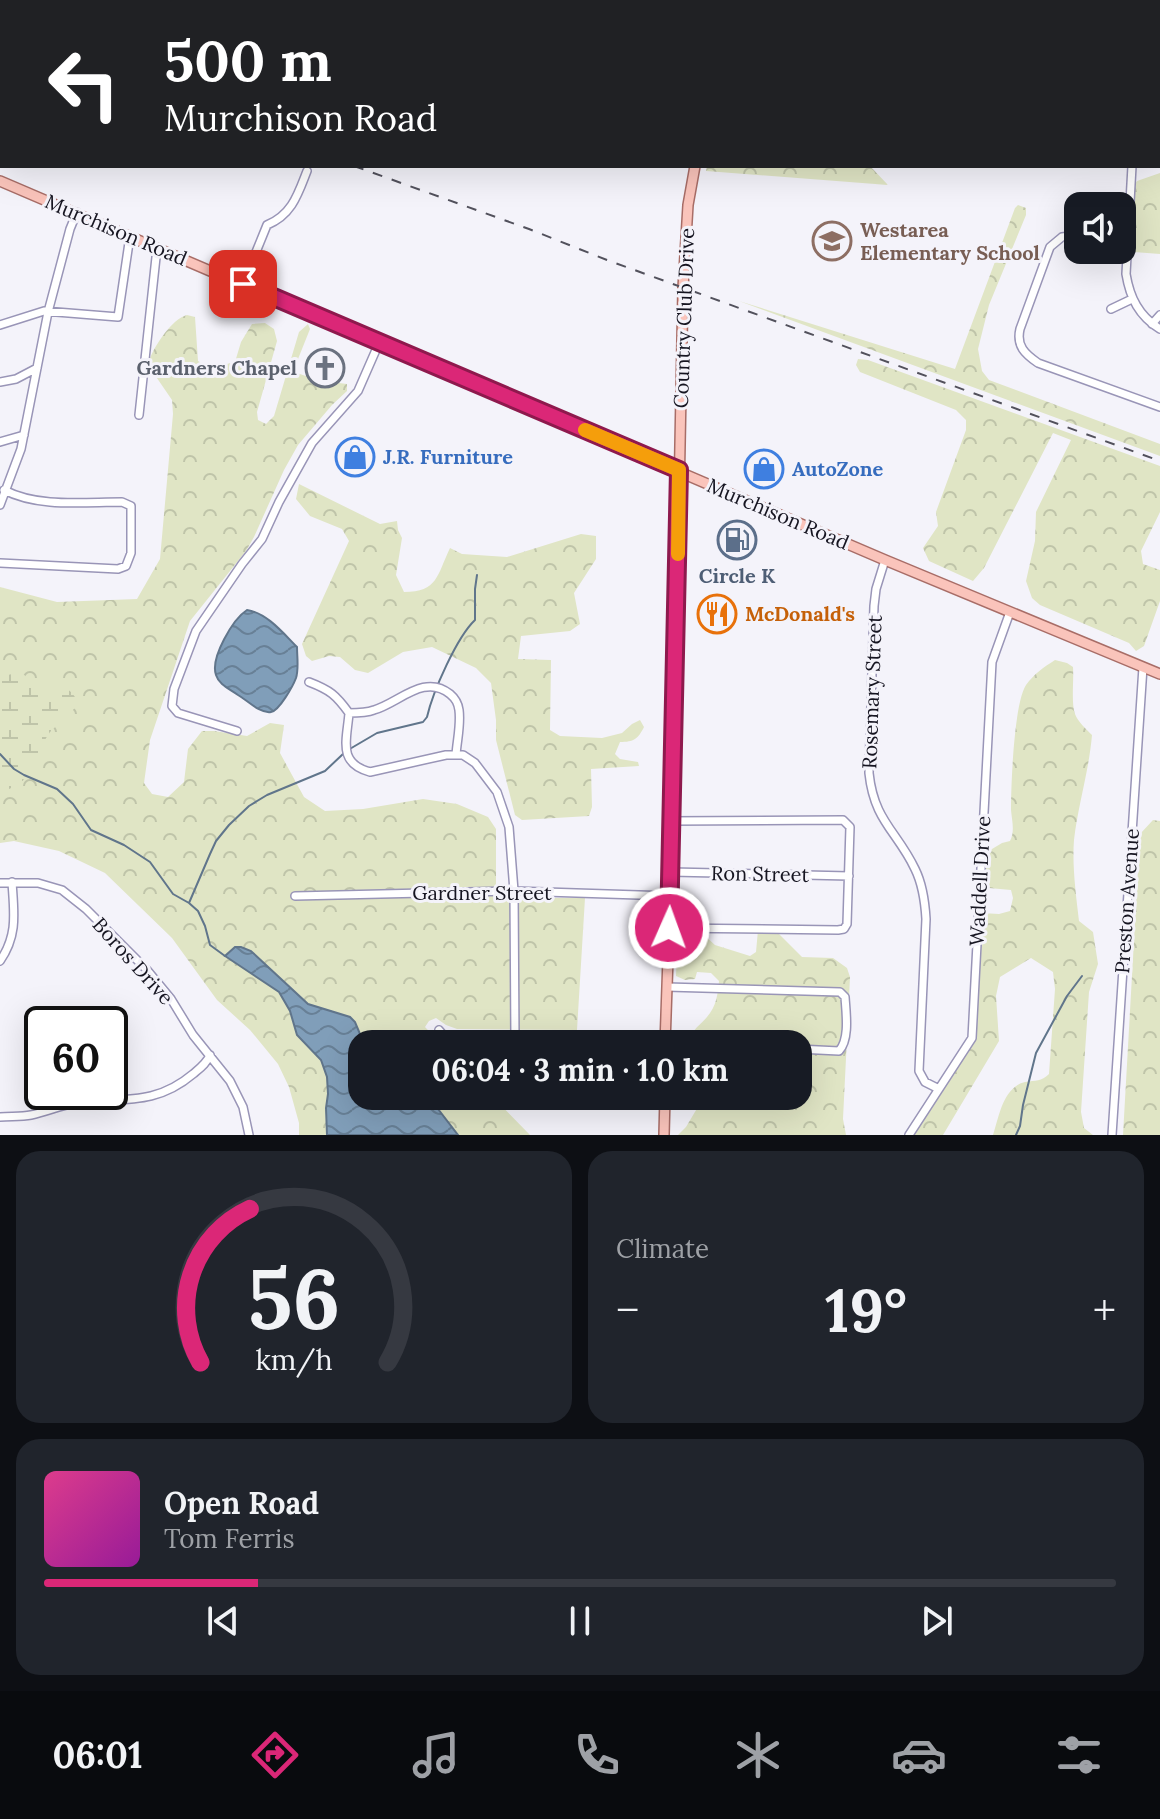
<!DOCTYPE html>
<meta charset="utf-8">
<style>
body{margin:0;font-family:Lora,serif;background:#20242c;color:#f1f3f6;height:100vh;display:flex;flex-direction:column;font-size:30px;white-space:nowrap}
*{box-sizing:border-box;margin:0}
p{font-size:26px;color:#9ea1a6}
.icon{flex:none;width:44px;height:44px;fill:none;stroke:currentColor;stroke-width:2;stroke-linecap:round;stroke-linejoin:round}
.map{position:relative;height:1135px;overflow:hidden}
.details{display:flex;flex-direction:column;gap:16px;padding:16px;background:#0d0f14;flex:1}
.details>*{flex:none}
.banner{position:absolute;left:0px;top:0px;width:1160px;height:168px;box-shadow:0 8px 32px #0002;background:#202124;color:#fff;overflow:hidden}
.buttons{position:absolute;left:1064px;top:192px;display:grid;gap:16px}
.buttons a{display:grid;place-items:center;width:72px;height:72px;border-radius:16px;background:#171b24;box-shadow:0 8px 32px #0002;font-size:40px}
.speed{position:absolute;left:24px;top:1006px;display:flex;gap:16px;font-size:40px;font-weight:700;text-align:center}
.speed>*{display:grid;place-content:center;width:104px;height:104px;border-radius:50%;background:#171b24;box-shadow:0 8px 32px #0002;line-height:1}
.speed .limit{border:4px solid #111;border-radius:12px;background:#fff;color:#111}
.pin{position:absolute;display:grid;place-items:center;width:68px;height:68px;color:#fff;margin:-34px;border-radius:16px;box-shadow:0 4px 12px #0006}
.me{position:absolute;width:88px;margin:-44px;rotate:2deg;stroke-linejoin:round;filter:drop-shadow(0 0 6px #0008)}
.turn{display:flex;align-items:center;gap:28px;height:168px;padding:0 32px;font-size:36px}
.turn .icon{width:104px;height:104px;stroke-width:2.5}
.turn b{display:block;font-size:56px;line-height:68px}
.big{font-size:60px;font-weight:800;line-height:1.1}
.details .card{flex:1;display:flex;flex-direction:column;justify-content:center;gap:12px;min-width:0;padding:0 28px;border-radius:24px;background:#20242c}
.details .dial{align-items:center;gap:0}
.dial svg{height:208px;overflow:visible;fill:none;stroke:#363941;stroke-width:7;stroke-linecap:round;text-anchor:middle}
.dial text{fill:#f1f3f6;stroke:none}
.song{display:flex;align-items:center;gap:24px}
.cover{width:96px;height:96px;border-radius:12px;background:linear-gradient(135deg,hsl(330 70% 55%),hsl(300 70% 35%))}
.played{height:8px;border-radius:4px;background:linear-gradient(90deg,#db2777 20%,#363941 20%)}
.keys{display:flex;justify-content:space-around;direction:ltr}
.heat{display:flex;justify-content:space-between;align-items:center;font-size:44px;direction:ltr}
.details .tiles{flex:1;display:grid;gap:16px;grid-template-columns:1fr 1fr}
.card:last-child{grid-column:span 2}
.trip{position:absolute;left:348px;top:1030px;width:464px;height:80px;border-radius:24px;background:#171b24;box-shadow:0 8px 32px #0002;font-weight:800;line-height:80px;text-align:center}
.menu{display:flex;height:128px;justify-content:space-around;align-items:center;background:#090b0e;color:#9ea1a6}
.menu .icon{width:56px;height:56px}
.menu .current{color:#db2777}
.menu b{font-size:36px;color:#f1f3f6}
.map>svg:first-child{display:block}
</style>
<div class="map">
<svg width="1160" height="1135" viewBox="0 0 1160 1135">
<defs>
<pattern id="forest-crowns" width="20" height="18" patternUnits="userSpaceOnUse" patternTransform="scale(2)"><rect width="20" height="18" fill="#e0e5c5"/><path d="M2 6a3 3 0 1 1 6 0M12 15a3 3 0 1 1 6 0" fill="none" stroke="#bfc4a9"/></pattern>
<pattern id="wetland-marsh" width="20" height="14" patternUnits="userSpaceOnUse" patternTransform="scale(2)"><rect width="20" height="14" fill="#e0e5c5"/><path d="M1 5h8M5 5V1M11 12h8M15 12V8" fill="none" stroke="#bfc4a9"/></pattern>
<pattern id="water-waves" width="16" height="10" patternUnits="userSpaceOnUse" patternTransform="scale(2)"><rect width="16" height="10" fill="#809eb9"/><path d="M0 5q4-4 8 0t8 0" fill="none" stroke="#688096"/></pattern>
</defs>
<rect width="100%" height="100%" fill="#f4f3fa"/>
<!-- forest -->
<path fill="url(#forest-crowns)" d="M 707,166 L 870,166 L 888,185 L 706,171 Z
M 1160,173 L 1160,254 L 1134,252 L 1131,245 L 1134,186 L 1137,181 Z
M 1018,205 L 1026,208 L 1026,215 L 989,305 L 978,349 L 982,371 L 989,380 L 1160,444 L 1160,456 L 739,301 L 955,369 L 1015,208 Z
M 187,315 L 195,317 L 198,361 L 210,368 L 235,362 L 241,342 L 252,324 L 265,323 L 274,329 L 277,341 L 257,412 L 258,420 L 266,424 L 274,416 L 299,332 L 308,324 L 310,329 L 294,369 L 297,373 L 332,385 L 339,383 L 347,384 L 347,391 L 332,405 L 298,445 L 284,470 L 254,537 L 246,551 L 190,621 L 150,740 L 144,783 L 152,794 L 168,797 L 184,782 L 188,749 L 202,731 L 214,731 L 247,736 L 270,723 L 284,725 L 280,753 L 304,797 L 325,811 L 363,809 L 423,799 L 457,804 L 488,817 L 496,829 L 496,898 L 585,898 L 577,1030 L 457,1029 L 446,1025 L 436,1018 L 429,1021 L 425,1027 L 441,1044 L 362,1044 L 362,1057 L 358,1028 L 308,1004 L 251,951 L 225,956 L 279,992 L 290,1011 L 297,1035 L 321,1060 L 327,1077 L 328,1094 L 326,1108 L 327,1135 L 299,1135 L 299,1123 L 289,1087 L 278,1064 L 250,1030 L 217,1000 L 172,938 L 105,873 L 59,851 L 14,841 L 0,843 L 0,587 L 57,602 L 137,599 L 160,559 L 173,414 L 172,400 L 148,365 C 151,350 172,318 187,315 Z
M 858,359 L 868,360 L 1160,466 L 1160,512 L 1141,551 L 1143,564 L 1160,570 L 1160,601 L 1144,646 L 1136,651 L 1129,643 L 1040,605 L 1032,598 L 1026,581 L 1035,541 L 1036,512 L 1071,440 L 1053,433 L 984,568 L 973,581 L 929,561 L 923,548 L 938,526 L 936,512 L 966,430 L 966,420 L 956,410 L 860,372 L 856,365 Z
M 299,484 L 380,524 L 397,521 L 398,530 L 402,538 L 396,575 L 404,592 C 438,592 437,575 450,548 L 462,554 L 507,557 L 581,534 L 596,536 L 596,559 L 574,593 L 580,624 L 570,631 L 521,636 L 518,659 L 551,660 L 550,730 L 560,736 L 602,738 L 622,733 L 632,724 L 640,720 L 644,727 C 638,739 634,742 620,742 L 615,754 L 620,759 L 638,762 L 639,766 L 591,769 L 592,807 L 589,816 L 522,820 L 515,815 L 496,740 L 496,720 L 491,683 L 476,668 L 432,647 L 403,652 L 368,673 L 355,670 L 340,657 L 329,656 L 312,661 L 306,656 L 302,644 L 349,541 L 342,529 L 310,516 L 296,499 Z
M 1055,660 L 1067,663 L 1073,667 C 1074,680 1071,703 1075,714 C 1078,722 1086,729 1092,735 C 1089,771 1078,805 1074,840 C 1072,866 1076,895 1079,921 L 1093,932 L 1098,964 L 1089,992 L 1081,1112 L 1084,1128 L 1093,1135 L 993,1135 C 999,1117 1003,1087 1025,1082 C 1036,1080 1041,1082 1049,1074 L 1055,989 L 1053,972 L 1031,958 L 1000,977 L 996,996 L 999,1041 L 943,1135 L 913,1135 L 976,1038 L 982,913 L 999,914 L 1010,911 L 1013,898 L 1011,890 L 989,888 L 984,885 L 987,852 L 1002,843 L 1010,841 C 1015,831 1012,821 1011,810 C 1011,785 1014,703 1026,685 C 1034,674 1044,667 1055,660 Z
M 1153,820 L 1160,821 L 1160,1135 L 1123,1135 L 1140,834 Z
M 758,930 L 776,931 L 802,957 L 833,958 L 847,968 L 850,977 L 843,1119 L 846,1135 L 678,1135 L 686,1127 L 702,1100 L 701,1096 L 798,1096 L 798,1044 L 692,1044 C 690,1029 699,1027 707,1017 C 716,1007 718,994 719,981 L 711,973 L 697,972 L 695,979 L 685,980 L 676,976 L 677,948 L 688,936 L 704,935 L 715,945 L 750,956 L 756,952 Z
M 411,1096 L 492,1096 L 530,1135 L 458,1135 L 438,1109 Z"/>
<!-- wetland -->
<path fill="url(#wetland-marsh)" d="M 20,672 C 26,676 32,681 38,684 C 54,692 66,677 79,704 L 50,732 L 41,746 L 38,757 L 22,782 L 0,794 L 0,677 Z"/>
<!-- water -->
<path fill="url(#water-waves)" stroke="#60758b" stroke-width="2" d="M 247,610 C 267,613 283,633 297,647 C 297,657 299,669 296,678 C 293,686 279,711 271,712 C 260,714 247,700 238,695 C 230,689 219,685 216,675 C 210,658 233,619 247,610 Z
M 235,947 L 241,947 L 251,951 L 308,1004 L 350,1017 L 355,1022 L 360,1034 L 359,1041 L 362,1057 L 362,1096 L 411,1096 L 438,1109 L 458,1135 L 327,1135 L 326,1108 L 328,1094 L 327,1077 L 321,1060 L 297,1035 L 290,1011 L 279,992 L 225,956 Z"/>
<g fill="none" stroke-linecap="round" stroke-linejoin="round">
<!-- stream -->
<path stroke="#60758b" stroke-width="2" d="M 790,2 L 791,0
M 348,750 L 377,733 L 423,722 L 427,717 C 433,691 457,637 475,620 L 475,589 L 477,575
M 0,754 L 14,769 L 24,775 L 57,789 L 73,804 L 91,830 L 124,845 L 150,862 L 173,894 L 189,903 L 198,911 L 205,926 L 210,945 L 225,956
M 189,903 L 210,854 L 216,841 L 229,825 L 249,806 L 267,795 L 325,771 L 343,754
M 1016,1135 L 1020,1126 L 1023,1105 L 1036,1053 L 1067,996 L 1082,976"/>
<!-- minor casing -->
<g stroke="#9995b7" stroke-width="10">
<path id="minor" d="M 249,0 L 255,2
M 352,0 L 358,2
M 853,0 L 853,2
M 1000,0 L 1000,2
M 1113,0 L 1113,2
M 493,2 L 493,0
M 546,2 L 546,0
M 598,2 L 598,0
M 650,2 L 650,0
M 1132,166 L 1126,274 C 1130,298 1139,316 1160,329
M 1078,235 L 1062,237 L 1050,247 L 1020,329 C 1016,346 1025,354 1038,363 L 1160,407
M 243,284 L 267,225 C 292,215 298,194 307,171
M 1111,309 L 1132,299
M 1152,324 L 1160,315
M 0,325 L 44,311 L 118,317 L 130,236
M 0,382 L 16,379 L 37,368
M 139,415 L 157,248
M 0,442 L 24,435
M 0,505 L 21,449 L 48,312 L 70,229 L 77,212
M 885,560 L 876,589 L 874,606 L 869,773 C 874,821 897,831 915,869 C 923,885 925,902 926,919 L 919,1071 L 925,1082 L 939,1089
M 0,563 L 118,569 L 126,566 L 131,553 L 131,506 L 122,502 C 84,502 39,508 4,490
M 309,682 C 330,690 336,695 349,713
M 349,713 C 347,740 337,763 370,772 L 446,755 L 463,755 L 475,763 L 497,792 L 509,827 L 514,891 L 515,1040
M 349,713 C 357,713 366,713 374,710 C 399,703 424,673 450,694 C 456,699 458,703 459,710 C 461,725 457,740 456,755
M 237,731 L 178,713 L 172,706 L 174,689 L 196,631 L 242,564 L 262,539 L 279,502 L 312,443 L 358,391 L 379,343
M 671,872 L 849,876
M 0,883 L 38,883 L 62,890 L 86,909 L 147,970 L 171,999 L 193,1035 L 230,1081 L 243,1107 L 249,1135
M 295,896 L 514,891 L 670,896
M 669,928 L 838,930 L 844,929 L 847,924 L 850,827 L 843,820 L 670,821
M 0,961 C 18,935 14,913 12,882
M 667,987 L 840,992 L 845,997 C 846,1013 850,1039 839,1051 L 798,1049
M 439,1030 L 445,1037 L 471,1039 L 694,1044
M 0,1117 C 10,1116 21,1117 31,1115 C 46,1112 59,1106 74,1103 C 120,1097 154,1107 193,1074 C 200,1068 207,1063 210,1055
M 909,1135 L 972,1038 L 992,662 L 1010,612
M 1112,1135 L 1143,667"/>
</g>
<!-- major casing -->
<g stroke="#a86d67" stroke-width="12">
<path id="major" d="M 822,2 L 825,0
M 0,181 L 885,560 L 1160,674
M 665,1044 L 671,872 L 672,737 L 677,602 L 683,288 L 688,205 L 695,166
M 664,1135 L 665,1096"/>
</g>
<!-- minor -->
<use href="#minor" stroke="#fff" stroke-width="7"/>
<!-- major -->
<use href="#major" stroke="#fac4bb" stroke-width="9"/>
<!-- rail -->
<path stroke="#52515c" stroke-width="2" stroke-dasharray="10 10" stroke-linecap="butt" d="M 0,38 L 2,39
M 354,166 L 529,229 L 607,260 L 1160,461"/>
</g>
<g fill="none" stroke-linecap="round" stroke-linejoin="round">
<!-- route casing -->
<g stroke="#8e194d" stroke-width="20">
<path id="route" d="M 243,284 L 679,470 L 669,928"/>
</g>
<!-- route -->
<use href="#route" stroke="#db2777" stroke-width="14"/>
<!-- slow -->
<path stroke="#f59e0b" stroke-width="14" d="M 585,430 L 679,470 L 678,554"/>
</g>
<!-- icons -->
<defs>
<g id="school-ring" transform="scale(2)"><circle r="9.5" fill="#f4f3fa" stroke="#8d6e63" stroke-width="1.5"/><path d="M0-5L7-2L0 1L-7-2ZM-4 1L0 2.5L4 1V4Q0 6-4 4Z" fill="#8d6e63"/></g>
<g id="church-ring" transform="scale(2)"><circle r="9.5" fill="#f4f3fa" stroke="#6b7280" stroke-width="1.5"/><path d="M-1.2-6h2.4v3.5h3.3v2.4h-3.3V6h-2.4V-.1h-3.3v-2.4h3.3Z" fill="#6b7280"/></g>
<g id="shop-ring" transform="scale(2)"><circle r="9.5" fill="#f4f3fa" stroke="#3f7fe0" stroke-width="1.5"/><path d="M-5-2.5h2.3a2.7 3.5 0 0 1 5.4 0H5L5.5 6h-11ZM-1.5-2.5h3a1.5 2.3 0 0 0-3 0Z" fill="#3f7fe0"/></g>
<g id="fuel-ring" transform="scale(2)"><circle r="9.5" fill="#f4f3fa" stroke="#5c6f8a" stroke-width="1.5"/><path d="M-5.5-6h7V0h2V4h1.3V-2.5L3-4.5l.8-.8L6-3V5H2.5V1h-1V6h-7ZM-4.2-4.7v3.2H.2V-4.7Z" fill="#5c6f8a"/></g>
<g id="restaurant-ring" transform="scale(2)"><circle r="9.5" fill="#f4f3fa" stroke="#e8710a" stroke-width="1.5"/><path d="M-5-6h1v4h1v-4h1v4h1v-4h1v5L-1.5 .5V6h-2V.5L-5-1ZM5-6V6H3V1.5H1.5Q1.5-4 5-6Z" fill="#e8710a"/></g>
</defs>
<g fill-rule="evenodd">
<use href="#school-ring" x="832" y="241"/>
<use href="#church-ring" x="325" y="368"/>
<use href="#shop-ring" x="355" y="457"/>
<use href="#shop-ring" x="764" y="469"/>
<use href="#fuel-ring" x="737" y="540"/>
<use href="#restaurant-ring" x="717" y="614"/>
</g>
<g text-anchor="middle" stroke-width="6" stroke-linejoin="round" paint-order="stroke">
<!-- street labels -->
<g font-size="20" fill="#161521" stroke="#f4f3fa">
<text transform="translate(116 230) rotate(23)" y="7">Murchison Road</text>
<text transform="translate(684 318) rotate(-88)" y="7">Country Club Drive</text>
<text transform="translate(778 514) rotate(23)" y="7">Murchison Road</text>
<text transform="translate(872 692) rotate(-88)" y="7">Rosemary Street</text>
<text transform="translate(760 874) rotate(1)" y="7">Ron Street</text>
<text transform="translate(980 881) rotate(-87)" y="7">Waddell Drive</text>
<text x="482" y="900">Gardner Street</text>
<text transform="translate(1127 901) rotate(-86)" y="7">Preston Avenue</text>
<text transform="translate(133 961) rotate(48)" y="7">Boros Drive</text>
</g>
<!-- education labels -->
<g font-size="20" font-weight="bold" fill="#785e54" stroke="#f4f3fa" text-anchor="start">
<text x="860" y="237">Westarea<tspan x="860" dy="23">Elementary School</tspan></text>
</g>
<!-- worship labels -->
<g font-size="20" font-weight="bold" fill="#5b616d" stroke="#f4f3fa" text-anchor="end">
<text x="297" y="375">Gardners Chapel</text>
</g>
<!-- shop labels -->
<g font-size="20" font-weight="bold" fill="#366cbe" stroke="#f4f3fa" text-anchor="start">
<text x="383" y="464">J.R. Furniture</text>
<text x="792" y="476">AutoZone</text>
</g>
<!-- service labels -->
<g font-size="20" font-weight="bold" fill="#4e5e75" stroke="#f4f3fa">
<text x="737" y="583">Circle K</text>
</g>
<!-- food labels -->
<g font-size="20" font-weight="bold" fill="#c56008" stroke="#f4f3fa" text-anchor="start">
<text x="745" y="621">McDonald's</text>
</g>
</g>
</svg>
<div class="buttons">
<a><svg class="icon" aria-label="sound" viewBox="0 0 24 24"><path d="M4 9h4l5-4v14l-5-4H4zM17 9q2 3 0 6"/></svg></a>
</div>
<div class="speed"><div class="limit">60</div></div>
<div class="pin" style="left:243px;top:284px;background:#d93025"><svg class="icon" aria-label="arrive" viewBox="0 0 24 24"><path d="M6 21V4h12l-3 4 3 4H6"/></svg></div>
<svg class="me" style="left:669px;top:928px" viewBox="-20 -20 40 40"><circle r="17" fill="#db2777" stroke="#fff" stroke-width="3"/><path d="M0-11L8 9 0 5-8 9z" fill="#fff"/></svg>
<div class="trip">06:04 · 3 min · 1.0 km</div>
<div class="banner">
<div class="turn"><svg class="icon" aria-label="left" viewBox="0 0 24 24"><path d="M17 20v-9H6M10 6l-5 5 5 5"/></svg><div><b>500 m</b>Murchison Road</div></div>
</div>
</div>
<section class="details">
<div class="tiles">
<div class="card dial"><svg viewBox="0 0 100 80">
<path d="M14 69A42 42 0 1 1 86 69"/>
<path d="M14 69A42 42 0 0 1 33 10" stroke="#db2777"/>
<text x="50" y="56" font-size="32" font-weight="700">56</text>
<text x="50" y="72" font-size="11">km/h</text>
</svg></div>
<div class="card"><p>Climate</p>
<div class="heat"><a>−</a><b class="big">19°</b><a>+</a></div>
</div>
<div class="card">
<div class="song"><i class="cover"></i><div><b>Open Road</b><p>Tom Ferris</p></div></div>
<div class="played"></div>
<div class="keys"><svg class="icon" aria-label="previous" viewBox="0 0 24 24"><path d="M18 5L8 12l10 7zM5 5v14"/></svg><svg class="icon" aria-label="pause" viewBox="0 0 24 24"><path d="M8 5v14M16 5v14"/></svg><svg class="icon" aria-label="next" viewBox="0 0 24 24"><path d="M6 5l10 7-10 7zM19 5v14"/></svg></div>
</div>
</div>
</section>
<nav class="menu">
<b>06:01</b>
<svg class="icon current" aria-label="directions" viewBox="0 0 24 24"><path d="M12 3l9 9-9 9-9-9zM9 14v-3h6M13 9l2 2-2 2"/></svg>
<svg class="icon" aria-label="music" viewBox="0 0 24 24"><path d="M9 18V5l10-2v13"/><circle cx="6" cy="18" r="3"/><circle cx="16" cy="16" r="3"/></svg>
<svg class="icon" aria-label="phone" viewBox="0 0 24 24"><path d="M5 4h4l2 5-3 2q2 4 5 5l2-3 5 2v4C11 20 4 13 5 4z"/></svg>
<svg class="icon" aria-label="climate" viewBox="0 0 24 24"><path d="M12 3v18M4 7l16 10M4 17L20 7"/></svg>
<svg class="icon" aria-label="car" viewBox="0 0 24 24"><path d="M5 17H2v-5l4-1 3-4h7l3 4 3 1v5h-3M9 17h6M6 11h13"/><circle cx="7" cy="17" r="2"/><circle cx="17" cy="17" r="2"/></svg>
<svg class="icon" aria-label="filters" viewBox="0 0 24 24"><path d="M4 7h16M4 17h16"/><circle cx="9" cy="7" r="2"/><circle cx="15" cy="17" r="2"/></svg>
</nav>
